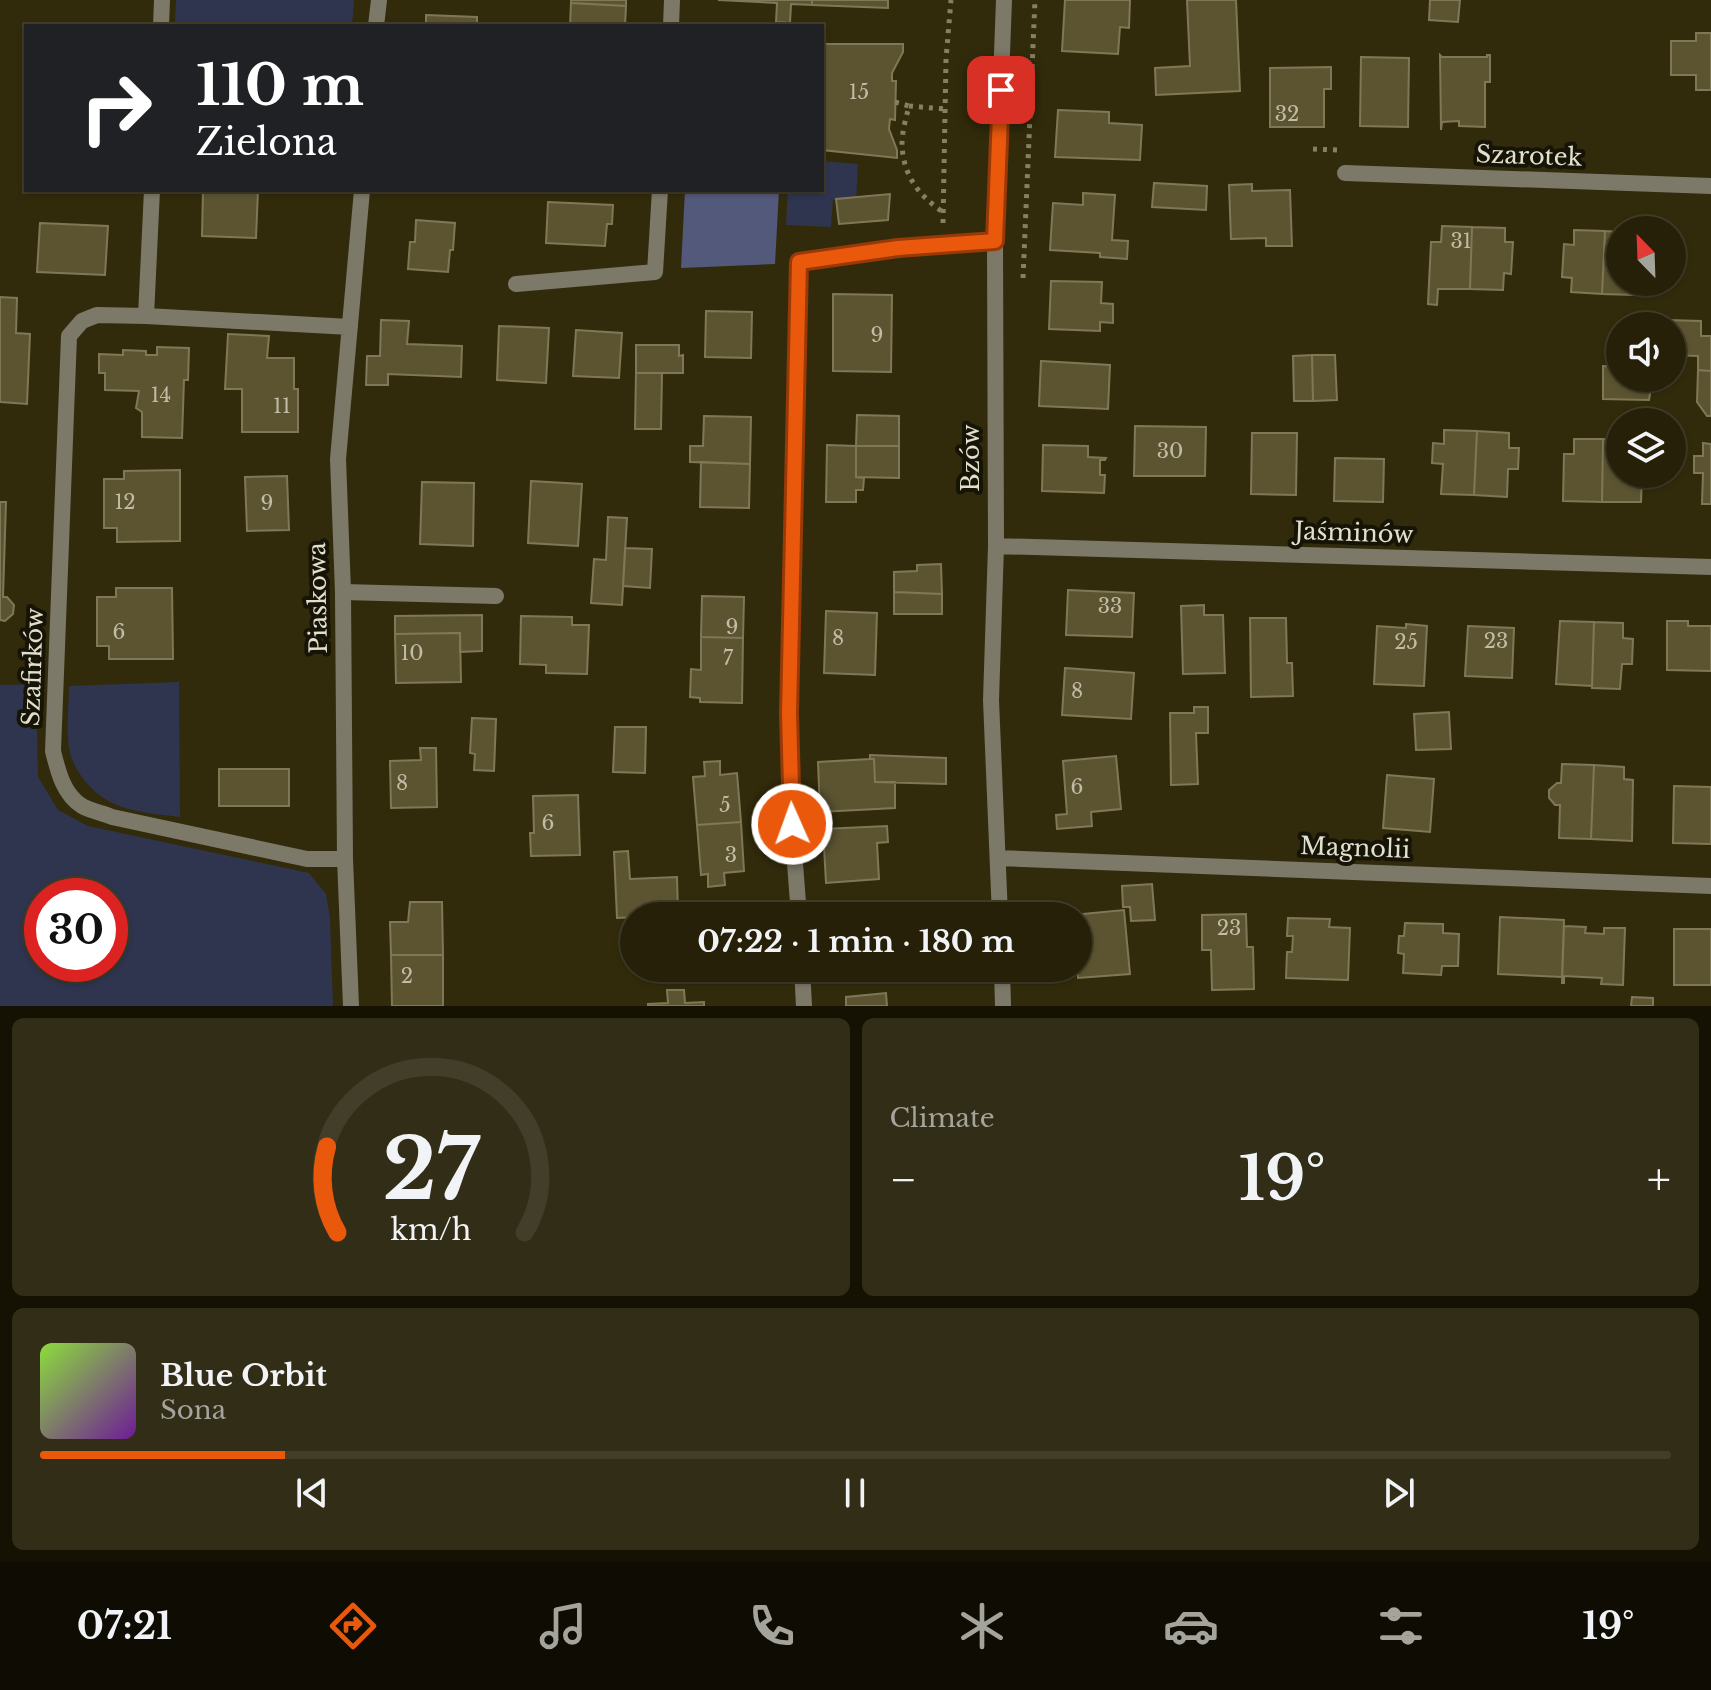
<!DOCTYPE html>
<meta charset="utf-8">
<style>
body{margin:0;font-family:"Libre Baskerville",serif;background:#322d16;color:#f1f3f6;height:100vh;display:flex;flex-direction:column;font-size:30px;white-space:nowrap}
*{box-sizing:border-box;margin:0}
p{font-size:26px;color:#a4a39c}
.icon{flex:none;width:44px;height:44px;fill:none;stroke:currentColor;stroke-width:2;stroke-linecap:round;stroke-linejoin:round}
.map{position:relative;height:1006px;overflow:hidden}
.drawer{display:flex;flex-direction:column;gap:12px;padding:12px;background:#151204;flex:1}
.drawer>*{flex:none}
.guide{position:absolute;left:24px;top:24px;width:800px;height:168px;border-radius:0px;box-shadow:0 2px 6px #0004,0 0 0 2px #423e29;background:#202124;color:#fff;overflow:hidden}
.needle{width:52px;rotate:337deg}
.buttons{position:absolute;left:1606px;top:216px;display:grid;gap:16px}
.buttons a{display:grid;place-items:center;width:80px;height:80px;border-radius:50%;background:#262008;box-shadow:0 2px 6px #0004,0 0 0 2px #423e29;font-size:40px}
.speed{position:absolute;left:24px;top:878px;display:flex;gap:16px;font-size:40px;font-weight:700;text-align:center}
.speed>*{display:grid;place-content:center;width:104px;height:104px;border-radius:50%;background:#262008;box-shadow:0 2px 6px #0004,0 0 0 2px #423e29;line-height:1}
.speed .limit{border:12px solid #d22;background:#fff;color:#111}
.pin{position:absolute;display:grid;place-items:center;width:68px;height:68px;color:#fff;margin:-34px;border-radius:16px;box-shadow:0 4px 12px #0006}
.me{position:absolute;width:88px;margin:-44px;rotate:358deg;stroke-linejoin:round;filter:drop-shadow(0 0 6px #0008)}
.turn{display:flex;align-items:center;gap:28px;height:168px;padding:0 40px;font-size:36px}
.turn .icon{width:104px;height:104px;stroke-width:2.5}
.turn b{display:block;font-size:56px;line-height:68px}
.big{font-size:60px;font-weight:700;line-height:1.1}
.drawer .card{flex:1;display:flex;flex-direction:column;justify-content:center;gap:12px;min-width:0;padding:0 28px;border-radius:12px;background:#322d16}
.drawer .dial{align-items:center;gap:0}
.dial svg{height:208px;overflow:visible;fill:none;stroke:#423e29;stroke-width:7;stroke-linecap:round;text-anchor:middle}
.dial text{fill:#f1f3f6;stroke:none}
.song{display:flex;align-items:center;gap:24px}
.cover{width:96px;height:96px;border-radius:12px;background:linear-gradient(135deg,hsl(90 70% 55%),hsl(280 70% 35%))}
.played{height:8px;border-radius:4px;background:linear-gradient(90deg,#ea580c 15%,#423e29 15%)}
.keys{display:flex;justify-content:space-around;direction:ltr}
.heat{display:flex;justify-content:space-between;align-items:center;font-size:44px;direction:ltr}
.drawer .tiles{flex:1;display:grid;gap:12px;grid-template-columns:1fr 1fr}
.card:last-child{grid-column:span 2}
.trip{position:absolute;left:620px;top:902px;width:472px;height:80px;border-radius:40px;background:#262008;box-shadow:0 2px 6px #0004,0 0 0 2px #423e29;font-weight:700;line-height:80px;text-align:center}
.dock{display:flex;height:128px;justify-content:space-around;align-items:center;background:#0f0d03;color:#a4a39c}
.dock .icon{width:56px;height:56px}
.dock .selected{color:#ea580c}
.dock b{font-size:36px;color:#f1f3f6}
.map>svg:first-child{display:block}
</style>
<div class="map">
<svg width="1711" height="1006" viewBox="0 0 1711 1006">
<rect width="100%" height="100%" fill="#322b0b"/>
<!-- green -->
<path fill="#2f354e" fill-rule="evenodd" d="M 176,0 L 354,0 L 352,26 L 175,26 Z
M 822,161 L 858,164 L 856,202 L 833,200 L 831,227 L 786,225 L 788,190 L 822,190 Z
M 179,682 L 180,817 C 143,812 110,812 85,781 C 77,771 71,760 69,748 C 66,729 69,705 69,686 Z
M 36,684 L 38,777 L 58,810 L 88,826 L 309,873 L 326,894 L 330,918 L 333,1006 L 0,1006 L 0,685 ZM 110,896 L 110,964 L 42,964 L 42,896 Z"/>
<!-- forest -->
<path fill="#52597a" d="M 685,190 L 779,190 L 775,264 L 681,268 Z"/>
<!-- building -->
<path fill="#5c5431" stroke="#7f7857" stroke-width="2" d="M 571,0 L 626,0 L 626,6 L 571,3 Z
M 718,0 L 812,0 L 812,5 L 791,4 L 790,23 L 776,22 L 777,3 Z
M 812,0 L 888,0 L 888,8 L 812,5 Z
M 1065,0 L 1130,0 L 1129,28 L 1120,27 L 1118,54 L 1062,51 Z
M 1187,0 L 1236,0 L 1240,91 L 1156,95 L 1155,68 L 1190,66 Z
M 1430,0 L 1460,0 L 1458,22 L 1429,20 Z
M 571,3 L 626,6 L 625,26 L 570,26 Z
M 426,15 L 477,17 L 477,26 L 426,26 Z
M 1696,33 L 1711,33 L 1711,90 L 1696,90 L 1696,75 L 1671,75 L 1671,41 L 1696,41 Z
M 822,44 L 903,44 L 903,52 L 892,73 L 892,81 L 896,81 L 895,120 L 890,119 L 889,129 L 897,150 L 897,158 L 822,150 Z
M 1440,55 L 1442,57 L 1487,57 L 1487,55 L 1490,55 L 1490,82 L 1485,82 L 1485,127 L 1459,126 L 1459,121 L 1442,122 L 1441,130 Z
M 1361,57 L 1409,58 L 1408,127 L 1360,126 Z
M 1331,67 L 1331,89 L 1324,89 L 1324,127 L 1270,127 L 1270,68 Z
M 1058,110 L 1109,112 L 1109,123 L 1142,125 L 1140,160 L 1055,157 Z
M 1154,183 L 1207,186 L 1206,210 L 1152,207 Z
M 1252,184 L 1252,191 L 1290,190 L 1292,246 L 1266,246 L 1266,238 L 1231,239 L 1229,185 Z
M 203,190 L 258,190 L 256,238 L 202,236 Z
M 1083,193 L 1115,195 L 1112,240 L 1128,241 L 1127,259 L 1100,257 L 1100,253 L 1050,250 L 1053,203 L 1083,205 Z
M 890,194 L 888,220 L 839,224 L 836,199 Z
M 548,202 L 613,205 L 612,224 L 607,224 L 605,246 L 546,243 Z
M 416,220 L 455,223 L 453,250 L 450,250 L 448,272 L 408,269 L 410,242 L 415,242 Z
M 40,223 L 108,226 L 105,275 L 37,272 Z
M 1442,226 L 1472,227 L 1470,289 L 1438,289 L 1437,305 L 1428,304 L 1431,242 L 1441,242 Z
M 1472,227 L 1505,228 L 1505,242 L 1513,242 L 1511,274 L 1504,273 L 1503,290 L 1470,289 Z
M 1574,230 L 1605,231 L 1602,294 L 1571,292 L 1572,278 L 1562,277 L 1564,244 L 1574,245 Z
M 1605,231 L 1620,232 L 1620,282 L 1635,282 L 1634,295 L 1602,294 Z
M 1051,281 L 1102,282 L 1101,303 L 1113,304 L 1113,323 L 1100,322 L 1100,331 L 1049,329 Z
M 833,294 L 892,295 L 891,372 L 833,371 Z
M 0,297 L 17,298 L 16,333 L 30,334 L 27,404 L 0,402 Z
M 706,311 L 752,312 L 751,358 L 705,357 Z
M 381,320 L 409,321 L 407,344 L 462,346 L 461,377 L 388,374 L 388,385 L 366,385 L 367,356 L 380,356 Z
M 1668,320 L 1701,321 L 1701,336 L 1711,336 L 1711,371 L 1698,370 L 1698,356 L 1672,355 L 1672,326 L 1668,326 Z
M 499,326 L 549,328 L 546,383 L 497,380 Z
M 576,330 L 622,333 L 619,378 L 573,376 Z
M 228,334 L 269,336 L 267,358 L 294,358 L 294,389 L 298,389 L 298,432 L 242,432 L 242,389 L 225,389 Z
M 636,345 L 679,345 L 679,356 L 683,355 L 683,373 L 636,373 Z
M 157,347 L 189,348 L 188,380 L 184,380 L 182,438 L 142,437 L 142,412 L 136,408 L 139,391 L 105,390 L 105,373 L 99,373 L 99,354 L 123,355 L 123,350 L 146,351 L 146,355 L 157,355 Z
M 1312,355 L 1335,355 L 1337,400 L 1313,401 Z
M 1312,355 L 1313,401 L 1294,401 L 1293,356 Z
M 1041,361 L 1110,365 L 1108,409 L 1039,406 Z
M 1603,366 L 1620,367 L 1620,378 L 1653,378 L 1649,400 L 1603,399 Z
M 1698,370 L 1711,371 L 1711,416 L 1707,416 L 1697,402 Z
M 636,373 L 662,373 L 661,429 L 635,429 Z
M 857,415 L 899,416 L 899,446 L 856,446 Z
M 704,416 L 751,417 L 750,464 L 690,462 L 690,446 L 703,446 Z
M 1135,426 L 1206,427 L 1205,476 L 1134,476 Z
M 1444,430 L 1477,431 L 1474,495 L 1441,494 L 1443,464 L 1432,463 L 1433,443 L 1444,444 Z
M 1477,431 L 1509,433 L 1509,448 L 1519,448 L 1518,469 L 1508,469 L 1507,497 L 1474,495 Z
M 1252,433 L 1297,433 L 1296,495 L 1251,494 Z
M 1574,439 L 1603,439 L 1602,502 L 1563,501 L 1564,454 L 1574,454 Z
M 1603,439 L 1620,440 L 1620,474 L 1642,474 L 1641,502 L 1602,502 Z
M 1703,443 L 1711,444 L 1711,504 L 1702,504 L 1703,473 L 1694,473 L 1694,456 L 1703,456 Z
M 827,445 L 856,446 L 856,477 L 864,478 L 863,490 L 856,490 L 856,502 L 826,502 Z
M 1043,445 L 1088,446 L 1088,457 L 1106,458 L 1105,460 L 1100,460 L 1100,475 L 1105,475 L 1104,493 L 1042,491 Z
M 856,446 L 899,446 L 899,478 L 856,477 Z
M 1335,458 L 1384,459 L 1383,502 L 1334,501 Z
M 701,462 L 750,464 L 749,508 L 700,507 Z
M 180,470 L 180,541 L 117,542 L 117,528 L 104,528 L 104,479 L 124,479 L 124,471 Z
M 287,476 L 289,530 L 247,531 L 245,477 Z
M 531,481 L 582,484 L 578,546 L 528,543 Z
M 422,482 L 474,483 L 473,546 L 420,544 Z
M 0,502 L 6,502 L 3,597 L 7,597 L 14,605 L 13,614 L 5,621 L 0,620 Z
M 608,517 L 627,518 L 622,605 L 591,603 L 594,559 L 606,560 Z
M 625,548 L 652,549 L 650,588 L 623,586 Z
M 941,564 L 942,594 L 894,592 L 894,572 L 917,571 L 917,565 Z
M 116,588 L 172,588 L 173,659 L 109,659 L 109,646 L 97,646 L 97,597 L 116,597 Z
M 1068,590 L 1134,593 L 1132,637 L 1066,635 Z
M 894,592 L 942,594 L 942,614 L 894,614 Z
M 702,596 L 744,597 L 743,638 L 701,637 Z
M 1204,605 L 1204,615 L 1223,615 L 1225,673 L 1183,674 L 1181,606 Z
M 826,611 L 877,613 L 875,675 L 824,673 Z
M 482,615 L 482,651 L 460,652 L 460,633 L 395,634 L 395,616 Z
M 521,616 L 572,617 L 572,625 L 589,625 L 587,674 L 546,673 L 546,665 L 520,664 Z
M 1250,618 L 1286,618 L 1287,663 L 1292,663 L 1293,696 L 1251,697 Z
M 1560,621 L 1594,622 L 1592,686 L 1556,684 Z
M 1667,621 L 1688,621 L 1688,626 L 1711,626 L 1711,671 L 1667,670 Z
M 1594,622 L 1623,623 L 1623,638 L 1633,639 L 1632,664 L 1622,664 L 1620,689 L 1592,688 Z
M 1406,624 L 1427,626 L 1424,686 L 1374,684 L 1377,626 L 1406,628 Z
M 1468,626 L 1514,628 L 1512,678 L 1465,676 Z
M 460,633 L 461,682 L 396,683 L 395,634 Z
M 701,637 L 743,638 L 742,703 L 700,702 L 700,698 L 690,697 L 691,669 L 701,670 Z
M 1065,668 L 1134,673 L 1131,719 L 1062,715 Z
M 1194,707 L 1208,707 L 1208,733 L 1196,733 L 1198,784 L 1171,785 L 1170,713 L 1194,713 Z
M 1449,712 L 1451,749 L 1416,750 L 1414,714 Z
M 472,718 L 496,719 L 494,771 L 474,770 L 475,754 L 470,753 Z
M 615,727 L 646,727 L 645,773 L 613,772 Z
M 420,748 L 436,748 L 437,807 L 391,808 L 390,761 L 421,760 Z
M 870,755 L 946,758 L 946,784 L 875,782 L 874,759 L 870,759 Z
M 1116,756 L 1121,809 L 1091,812 L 1092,826 L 1057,829 L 1056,815 L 1067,814 L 1063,761 Z
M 870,759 L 874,759 L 875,782 L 895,782 L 895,808 L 820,812 L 818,762 Z
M 720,761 L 720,775 L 737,773 L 741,822 L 697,825 L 693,777 L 705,776 L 704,762 Z
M 1562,764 L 1594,765 L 1591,839 L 1559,838 L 1560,805 L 1555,805 L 1549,798 L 1549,790 L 1557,783 L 1561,783 Z
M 1594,765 L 1624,767 L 1624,779 L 1633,780 L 1632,841 L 1591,839 Z
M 219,769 L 289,769 L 289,806 L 219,806 Z
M 1387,775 L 1434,779 L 1430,832 L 1383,828 Z
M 1674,786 L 1711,787 L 1711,844 L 1673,843 Z
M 578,795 L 580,855 L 531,856 L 530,833 L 534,833 L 533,796 Z
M 741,822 L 744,871 L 724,873 L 725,885 L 708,887 L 708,874 L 701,875 L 697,825 Z
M 887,826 L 888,842 L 877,843 L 879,879 L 826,883 L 823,829 Z
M 628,851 L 630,879 L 677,877 L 678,915 L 617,918 L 614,852 Z
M 1152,884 L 1155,920 L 1131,921 L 1130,907 L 1123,907 L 1122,886 Z
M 410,902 L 442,902 L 443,955 L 391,955 L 390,922 L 408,922 Z
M 1124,910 L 1130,974 L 1078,978 L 1078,916 L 1072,915 Z
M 1246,914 L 1247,947 L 1253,947 L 1254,989 L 1212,990 L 1211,950 L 1202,950 L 1202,915 Z
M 1500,917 L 1564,920 L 1562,977 L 1498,974 Z
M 1288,918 L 1330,919 L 1329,927 L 1350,928 L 1348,980 L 1286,978 L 1287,952 L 1292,952 L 1293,936 L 1287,936 Z
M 1405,923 L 1443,924 L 1443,933 L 1459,934 L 1458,966 L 1442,966 L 1441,975 L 1403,973 L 1404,954 L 1398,953 L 1399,936 L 1404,936 Z
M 1564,926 L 1586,927 L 1585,933 L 1604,934 L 1604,928 L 1625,928 L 1623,985 L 1601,984 L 1602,978 L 1564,976 L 1564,983 L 1562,983 Z
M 1674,929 L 1711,929 L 1711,985 L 1674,985 Z
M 391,955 L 443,955 L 443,1006 L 392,1006 Z
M 667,990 L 684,990 L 685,1003 L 704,1002 L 704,1006 L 648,1006 L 648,1004 L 668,1003 Z
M 886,993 L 887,1006 L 846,1006 L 846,997 Z
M 1632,997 L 1653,998 L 1653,1006 L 1631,1006 Z"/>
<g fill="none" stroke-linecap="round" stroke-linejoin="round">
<!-- path -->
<path stroke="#857f65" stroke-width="5" stroke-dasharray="4 6" stroke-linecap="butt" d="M 895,102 L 909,106 C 906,118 902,132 902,144 C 903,175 918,195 943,212
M 909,106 L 945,109
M 1313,149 L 1338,150
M 943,223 L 946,59 L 951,0
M 1023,278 L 1035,0"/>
<!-- lane -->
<path stroke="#7c7969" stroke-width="16" d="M 671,26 L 672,0
M 516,284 L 655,272 L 660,190
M 343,592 L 496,596"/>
<!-- street -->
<path stroke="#7c7969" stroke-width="16" d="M 161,26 L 162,0
M 376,26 L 379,0
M 1345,173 L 1711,186
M 152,190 L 146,316 L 350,327
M 146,316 L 97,315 L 82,321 L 69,336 L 53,751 C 58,771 63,794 82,806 C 91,811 103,813 112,817 L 307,859 L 345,859
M 996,546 L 1711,567
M 998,858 L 1711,886
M 799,916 L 792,824 L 789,713 L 799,262 L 898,248 L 995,241
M 1000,916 L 991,700 L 996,546 L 995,241 L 1004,0
M 802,968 L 804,1006
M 1002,968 L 1003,1006
M 351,1006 L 345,859 L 343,592 L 338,459 L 362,190"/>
</g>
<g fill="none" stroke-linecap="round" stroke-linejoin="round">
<!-- route casing -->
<g stroke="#983908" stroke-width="20">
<path id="route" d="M 792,824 L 789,713 L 799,262 L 898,248 L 995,241 L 1001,90"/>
</g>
<!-- route -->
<use href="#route" stroke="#ea580c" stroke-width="14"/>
</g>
<g text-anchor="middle" stroke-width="8" stroke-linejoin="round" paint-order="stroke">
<!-- number labels -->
<g font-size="20" fill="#c1bca6">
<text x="859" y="99">15</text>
<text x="1287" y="121">32</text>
<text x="1461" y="248">31</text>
<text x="877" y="342">9</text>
<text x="161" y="402">14</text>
<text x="282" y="413">11</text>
<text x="1170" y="458">30</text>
<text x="125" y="509">12</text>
<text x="267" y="510">9</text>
<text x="1110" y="613">33</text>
<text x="732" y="634">9</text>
<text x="119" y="639">6</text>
<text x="838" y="645">8</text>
<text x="1496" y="648">23</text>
<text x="1406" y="649">25</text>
<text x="412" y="660">10</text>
<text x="728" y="665">7</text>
<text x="1077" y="698">8</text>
<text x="402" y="790">8</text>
<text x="1077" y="794">6</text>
<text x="725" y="812">5</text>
<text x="548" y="830">6</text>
<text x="731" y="862">3</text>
<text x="1229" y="935">23</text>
<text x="407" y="983">2</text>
</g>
<!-- street labels -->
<g font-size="24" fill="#e3dfcd" stroke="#161407">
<text transform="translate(1529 156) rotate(2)" y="8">Szarotek</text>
<text transform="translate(971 458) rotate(-90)" y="8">Bzów</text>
<text transform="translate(1354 533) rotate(2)" y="8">Jaśminów</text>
<text transform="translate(318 598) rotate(-91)" y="8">Piaskowa</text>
<text transform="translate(33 667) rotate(-88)" y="8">Szafirków</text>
<text transform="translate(1355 848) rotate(2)" y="8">Magnolii</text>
</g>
</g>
</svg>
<div class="buttons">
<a><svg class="needle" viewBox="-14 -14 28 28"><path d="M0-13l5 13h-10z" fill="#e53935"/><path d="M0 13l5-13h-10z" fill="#a4a39c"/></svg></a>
<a><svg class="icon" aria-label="sound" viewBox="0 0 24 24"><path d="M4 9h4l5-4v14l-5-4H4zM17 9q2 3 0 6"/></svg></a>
<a><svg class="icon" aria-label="layers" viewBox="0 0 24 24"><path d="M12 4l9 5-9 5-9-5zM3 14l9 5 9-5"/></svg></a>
</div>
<div class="speed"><div class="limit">30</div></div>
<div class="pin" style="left:1001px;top:90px;background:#d93025"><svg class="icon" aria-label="arrive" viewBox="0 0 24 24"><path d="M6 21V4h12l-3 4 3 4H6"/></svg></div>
<svg class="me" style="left:792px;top:824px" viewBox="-20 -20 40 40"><circle r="17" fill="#ea580c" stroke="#fff" stroke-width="3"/><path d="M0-11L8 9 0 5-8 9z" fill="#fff"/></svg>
<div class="trip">07:22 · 1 min · 180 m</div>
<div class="guide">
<div class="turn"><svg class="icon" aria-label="right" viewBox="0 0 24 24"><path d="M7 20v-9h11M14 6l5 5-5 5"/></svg><div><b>110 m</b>Zielona</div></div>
</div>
</div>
<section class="drawer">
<div class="tiles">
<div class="card dial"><svg viewBox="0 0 100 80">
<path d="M14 69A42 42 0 1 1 86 69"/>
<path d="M14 69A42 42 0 0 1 10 36" stroke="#ea580c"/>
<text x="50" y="56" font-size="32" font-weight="700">27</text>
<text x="50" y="72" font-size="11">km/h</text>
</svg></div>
<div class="card"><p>Climate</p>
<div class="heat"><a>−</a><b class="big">19°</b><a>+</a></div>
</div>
<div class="card">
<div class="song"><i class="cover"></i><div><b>Blue Orbit</b><p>Sona</p></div></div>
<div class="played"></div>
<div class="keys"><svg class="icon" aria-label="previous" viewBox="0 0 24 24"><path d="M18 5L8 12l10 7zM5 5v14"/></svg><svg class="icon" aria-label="pause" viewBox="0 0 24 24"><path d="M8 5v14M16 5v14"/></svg><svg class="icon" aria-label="next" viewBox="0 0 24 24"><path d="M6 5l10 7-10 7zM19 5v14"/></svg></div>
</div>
</div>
</section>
<nav class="dock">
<b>07:21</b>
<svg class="icon selected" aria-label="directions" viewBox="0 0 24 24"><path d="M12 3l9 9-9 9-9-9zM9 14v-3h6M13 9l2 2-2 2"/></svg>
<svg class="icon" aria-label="music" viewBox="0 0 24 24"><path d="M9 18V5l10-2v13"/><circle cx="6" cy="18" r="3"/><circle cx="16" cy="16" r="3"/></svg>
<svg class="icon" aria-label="phone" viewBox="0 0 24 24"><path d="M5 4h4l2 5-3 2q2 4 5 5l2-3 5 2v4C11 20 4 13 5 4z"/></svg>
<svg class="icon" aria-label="climate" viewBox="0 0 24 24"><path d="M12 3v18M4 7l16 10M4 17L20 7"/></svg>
<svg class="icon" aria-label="car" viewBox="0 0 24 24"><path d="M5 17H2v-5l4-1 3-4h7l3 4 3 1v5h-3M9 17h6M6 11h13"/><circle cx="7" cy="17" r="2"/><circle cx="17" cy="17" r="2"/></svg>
<svg class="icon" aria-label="filters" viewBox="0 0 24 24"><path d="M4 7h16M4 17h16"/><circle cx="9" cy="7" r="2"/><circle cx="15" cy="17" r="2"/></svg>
<b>19°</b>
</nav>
